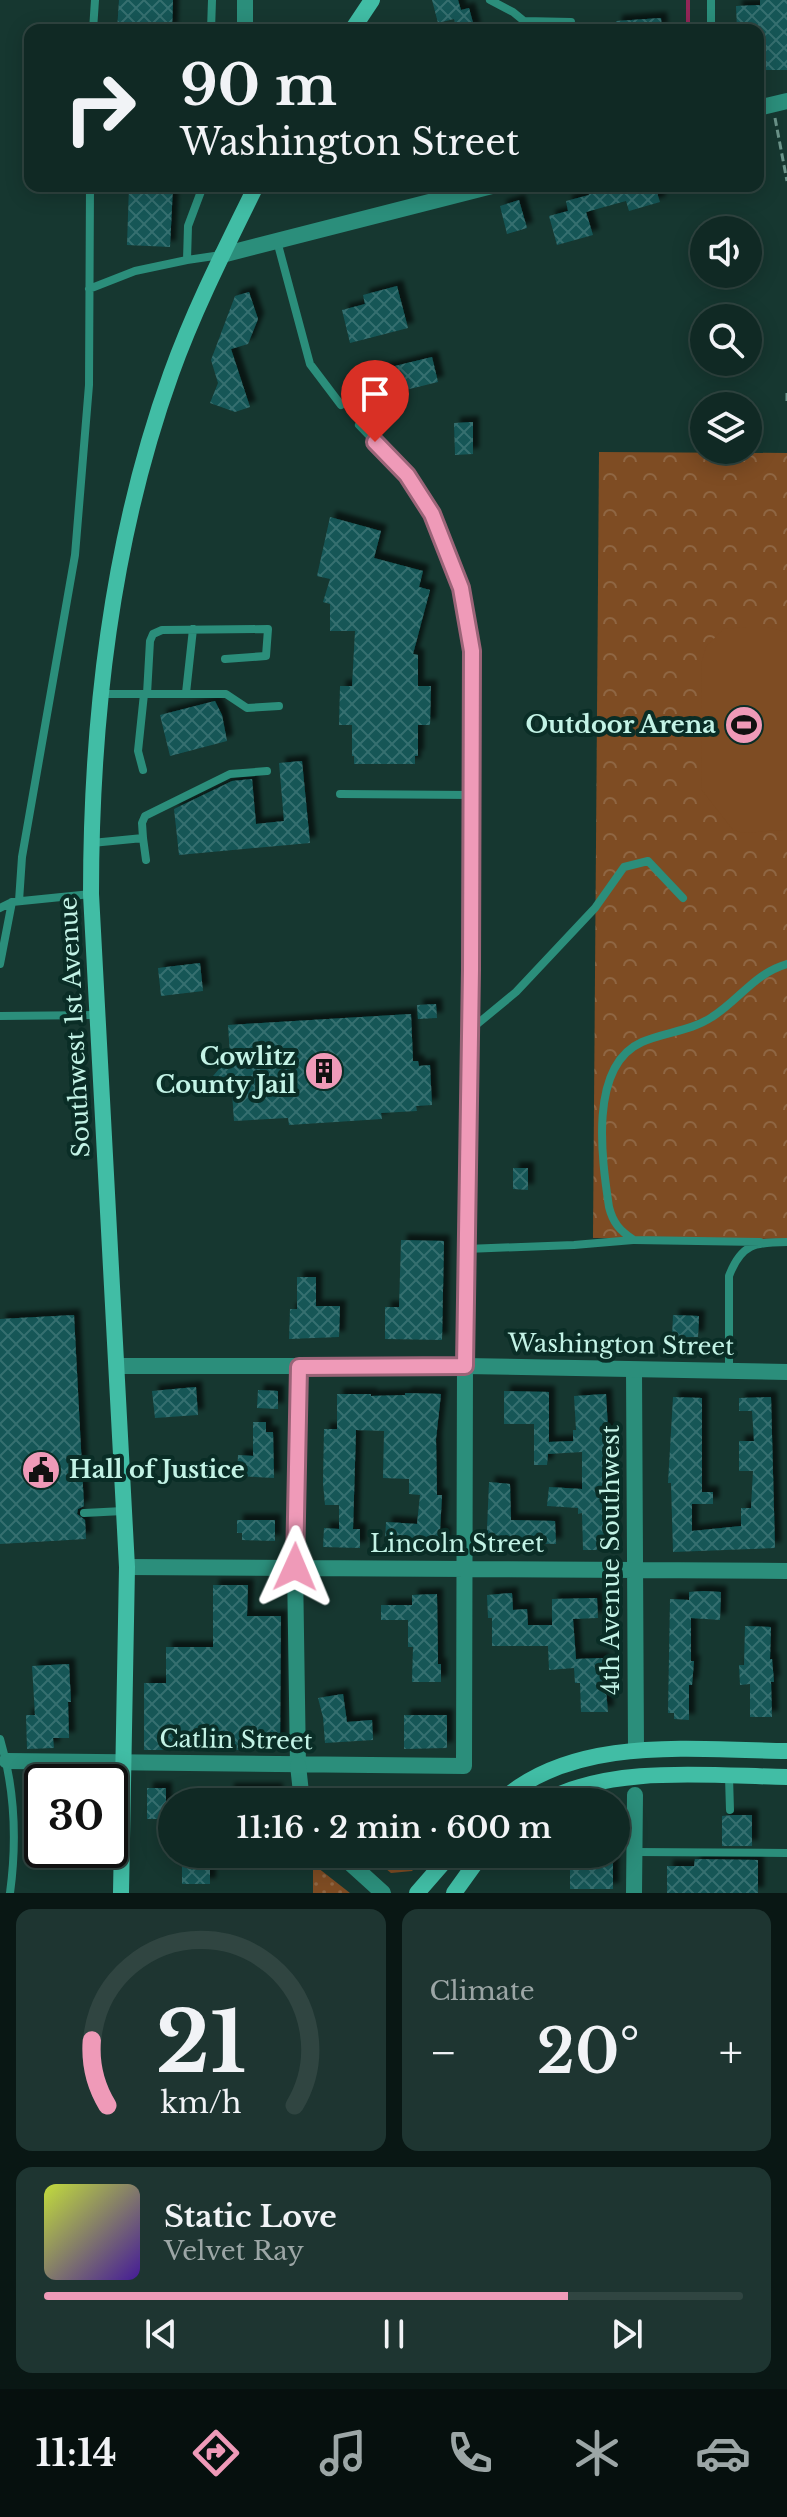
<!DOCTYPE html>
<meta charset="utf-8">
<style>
body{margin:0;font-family:"Libre Baskerville",serif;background:#1e3531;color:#f1f3f6;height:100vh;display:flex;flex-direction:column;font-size:30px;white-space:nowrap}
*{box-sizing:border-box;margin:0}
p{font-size:26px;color:#9ca6a6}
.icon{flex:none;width:44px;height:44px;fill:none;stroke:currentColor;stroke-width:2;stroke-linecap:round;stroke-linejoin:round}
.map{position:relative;height:1893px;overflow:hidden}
.side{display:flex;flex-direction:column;gap:16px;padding:16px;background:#091714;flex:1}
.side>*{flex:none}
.banner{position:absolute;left:24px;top:24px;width:740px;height:168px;border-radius:16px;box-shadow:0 4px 20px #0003,0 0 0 2px #304541;background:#102924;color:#f1f3f6;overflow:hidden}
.fabs{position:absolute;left:690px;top:216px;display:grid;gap:16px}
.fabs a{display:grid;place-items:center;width:72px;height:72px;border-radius:50%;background:#102924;box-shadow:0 4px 20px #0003,0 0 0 2px #304541;font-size:40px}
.speed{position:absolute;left:24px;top:1764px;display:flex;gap:16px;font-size:40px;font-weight:700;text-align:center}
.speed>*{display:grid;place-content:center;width:104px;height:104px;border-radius:50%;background:#102924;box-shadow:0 4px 20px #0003,0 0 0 2px #304541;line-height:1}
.speed .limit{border:4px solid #111;border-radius:12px;background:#fff;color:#111}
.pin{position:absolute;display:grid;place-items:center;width:68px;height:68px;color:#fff;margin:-82px -34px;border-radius:50% 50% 50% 0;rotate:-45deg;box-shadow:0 0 8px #0007}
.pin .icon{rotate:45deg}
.me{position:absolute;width:88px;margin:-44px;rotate:1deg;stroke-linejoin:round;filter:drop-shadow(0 0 6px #0008)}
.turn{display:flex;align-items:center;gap:28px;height:168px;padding:0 24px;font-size:36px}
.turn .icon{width:104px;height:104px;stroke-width:2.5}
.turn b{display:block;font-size:56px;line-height:68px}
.big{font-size:60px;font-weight:600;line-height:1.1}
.side .widget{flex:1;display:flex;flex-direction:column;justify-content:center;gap:12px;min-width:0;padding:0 28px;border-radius:16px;background:#1e3531}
.side .dial{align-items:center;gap:0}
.dial svg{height:208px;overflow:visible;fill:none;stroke:#304541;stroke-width:7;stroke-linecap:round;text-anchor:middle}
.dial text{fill:#f1f3f6;stroke:none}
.song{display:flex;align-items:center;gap:24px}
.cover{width:96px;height:96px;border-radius:12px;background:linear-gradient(135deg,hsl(70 70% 55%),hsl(260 70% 35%))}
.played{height:8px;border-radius:4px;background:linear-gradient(90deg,#ef9ab8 75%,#304541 75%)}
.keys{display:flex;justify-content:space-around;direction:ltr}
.heat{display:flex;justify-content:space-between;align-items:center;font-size:44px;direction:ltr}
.side .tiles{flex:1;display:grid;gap:16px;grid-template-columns:1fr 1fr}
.widget:last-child{grid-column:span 2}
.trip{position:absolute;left:158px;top:1788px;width:472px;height:80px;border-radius:40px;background:#102924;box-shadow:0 4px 20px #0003,0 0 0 2px #304541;font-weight:600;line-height:80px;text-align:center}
.menu{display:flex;height:128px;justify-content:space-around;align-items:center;background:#06100e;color:#9ca6a6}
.menu .icon{width:56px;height:56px}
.menu .selected{color:#ef9ab8}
.menu b{font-size:36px;color:#f1f3f6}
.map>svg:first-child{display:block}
</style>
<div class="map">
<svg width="787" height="1893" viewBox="0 0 787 1893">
<defs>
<pattern id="grass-dots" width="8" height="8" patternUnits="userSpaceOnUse" patternTransform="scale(2)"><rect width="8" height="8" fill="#7e4c23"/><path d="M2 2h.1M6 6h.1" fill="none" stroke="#8f6643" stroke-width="1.8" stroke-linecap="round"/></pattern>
<pattern id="park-crowns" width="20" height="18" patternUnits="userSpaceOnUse" patternTransform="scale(2)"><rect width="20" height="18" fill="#7e4c23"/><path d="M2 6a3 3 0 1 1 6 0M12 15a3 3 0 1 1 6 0" fill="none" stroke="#8f6643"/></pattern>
<pattern id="building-cross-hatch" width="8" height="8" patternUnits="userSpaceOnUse" patternTransform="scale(2)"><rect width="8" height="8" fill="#155657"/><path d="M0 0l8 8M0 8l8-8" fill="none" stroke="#356f6f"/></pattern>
<filter id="shadow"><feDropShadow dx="6" dy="-6" stdDeviation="2" flood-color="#0009"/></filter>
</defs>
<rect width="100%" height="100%" fill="#163730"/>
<!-- grass -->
<path fill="url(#grass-dots)" d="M 420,1862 L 412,1871 L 391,1873 L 380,1864 Z
M 313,1864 L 350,1893 L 313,1893 Z"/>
<!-- park -->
<path fill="url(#park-crowns)" d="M 599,452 L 787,453 L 787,1239 L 593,1238 Z"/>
<!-- pitch -->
<path fill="#7e4c23" d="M 747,627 L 767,627 L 787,632 L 787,830 L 783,830 L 744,833 L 733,830 L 701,789 L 702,661 L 706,647 L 723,629 Z"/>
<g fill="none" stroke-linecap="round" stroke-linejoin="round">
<!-- stream -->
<path stroke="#922657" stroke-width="4" d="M 688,30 L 688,0"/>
</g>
<!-- building -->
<path fill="url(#building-cross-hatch)" filter="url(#shadow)" d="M 119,0 L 173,0 L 172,30 L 117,30 Z
M 432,0 L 458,0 L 461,10 L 469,8 L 475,30 L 457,30 L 454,19 L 438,23 Z
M 760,0 L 787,0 L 787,70 L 758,70 L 758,30 L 737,30 L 736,6 L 760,5 Z
M 661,18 L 662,30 L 616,30 L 616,21 Z
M 129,186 L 173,186 L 170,247 L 127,245 Z
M 603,186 L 650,186 L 651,191 L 656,190 L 660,202 L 629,211 L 626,201 L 586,212 L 593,235 L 557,245 L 549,216 L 568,211 L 566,201 L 589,195 L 588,190 Z
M 519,200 L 527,228 L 507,234 L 500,206 Z
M 397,286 L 408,328 L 350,343 L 342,310 L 365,304 L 363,295 Z
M 249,292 L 258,319 L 248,344 L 231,349 L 250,407 L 235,412 L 210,403 L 218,383 L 211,360 L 235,296 Z
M 432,357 L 438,382 L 377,397 L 370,372 Z
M 473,422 L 473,454 L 455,455 L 454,423 Z
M 330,517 L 381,531 L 374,558 L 423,571 L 419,587 L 430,590 L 413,654 L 418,655 L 418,686 L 431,686 L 430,725 L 418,725 L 418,756 L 415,756 L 415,764 L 354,764 L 354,756 L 352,756 L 352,725 L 339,725 L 340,686 L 352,686 L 355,631 L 330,631 L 330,604 L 323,602 L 330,579 L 317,576 Z
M 215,701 L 222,715 L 227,741 L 170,756 L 160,715 Z
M 302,761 L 310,843 L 179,855 L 174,809 L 232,781 L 252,779 L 256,824 L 284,821 L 279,763 Z
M 200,963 L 203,991 L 161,996 L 158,968 Z
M 436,1004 L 437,1018 L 418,1019 L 417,1005 Z
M 411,1014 L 413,1061 L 418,1061 L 419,1066 L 430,1065 L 432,1105 L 416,1106 L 417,1111 L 381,1113 L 382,1119 L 289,1125 L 288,1118 L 234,1121 L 232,1093 L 213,1076 L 230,1056 L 228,1025 Z
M 513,1168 L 528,1168 L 528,1190 L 513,1189 Z
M 401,1240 L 444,1241 L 442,1340 L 385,1339 L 385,1307 L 399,1307 Z
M 297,1277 L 316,1277 L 316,1306 L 340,1306 L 339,1337 L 289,1339 L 290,1309 L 297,1309 Z
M 74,1315 L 84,1506 L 78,1509 L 77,1514 L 85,1520 L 86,1539 L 0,1544 L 0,1319 Z
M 673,1315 L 699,1316 L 698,1337 L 672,1337 Z
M 196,1387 L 198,1415 L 155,1418 L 152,1391 Z
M 258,1390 L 278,1391 L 278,1409 L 257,1408 Z
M 504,1391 L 549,1392 L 549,1442 L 573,1441 L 573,1430 L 576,1430 L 574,1396 L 606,1394 L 608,1429 L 611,1429 L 608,1484 L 615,1544 L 597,1545 L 597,1550 L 583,1550 L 582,1513 L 578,1514 L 578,1508 L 547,1506 L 549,1487 L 582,1489 L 582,1452 L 548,1454 L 547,1465 L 534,1465 L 534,1424 L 504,1424 Z
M 405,1393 L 441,1394 L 436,1439 L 437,1495 L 442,1495 L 440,1531 L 445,1532 L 444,1548 L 416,1548 L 416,1543 L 385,1541 L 386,1522 L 417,1524 L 420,1495 L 409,1494 L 409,1479 L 383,1478 L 384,1431 L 356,1430 L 353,1529 L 360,1529 L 360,1548 L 323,1547 L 324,1528 L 339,1529 L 339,1505 L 325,1505 L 323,1483 L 324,1429 L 337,1429 L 337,1394 L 371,1394 L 371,1396 L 405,1395 Z
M 673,1397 L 702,1398 L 702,1492 L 713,1492 L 713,1504 L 692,1504 L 692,1531 L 741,1526 L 741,1508 L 751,1508 L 753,1471 L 739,1471 L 739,1441 L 754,1441 L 752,1411 L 739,1411 L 739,1398 L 771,1397 L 775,1548 L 673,1552 L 671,1483 L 668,1483 Z
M 253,1422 L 266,1422 L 266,1432 L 273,1432 L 274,1478 L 237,1476 L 238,1455 L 253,1456 Z
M 489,1482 L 510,1484 L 511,1520 L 555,1521 L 556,1544 L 509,1543 L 509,1553 L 486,1553 Z
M 237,1520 L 275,1520 L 275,1541 L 242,1540 L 242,1533 L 237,1533 Z
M 213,1585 L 248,1585 L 247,1616 L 281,1616 L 280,1750 L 144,1750 L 144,1683 L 166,1683 L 166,1647 L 213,1647 Z
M 704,1591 L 721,1592 L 720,1620 L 691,1618 L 691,1661 L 694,1661 L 692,1685 L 689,1685 L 689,1720 L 674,1719 L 674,1713 L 668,1713 L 670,1599 L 689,1600 L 689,1592 Z
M 512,1593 L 513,1610 L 527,1609 L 528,1625 L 552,1625 L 552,1599 L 597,1598 L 598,1618 L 573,1619 L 576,1659 L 603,1658 L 608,1712 L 581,1712 L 580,1683 L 575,1683 L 574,1668 L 549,1670 L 548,1646 L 492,1646 L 492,1618 L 488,1618 L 487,1595 Z
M 437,1594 L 438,1664 L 441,1664 L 441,1682 L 412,1682 L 413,1647 L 408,1647 L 408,1620 L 381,1620 L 381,1605 L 412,1605 L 412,1595 Z
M 745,1626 L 771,1627 L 770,1659 L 772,1659 L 774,1682 L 771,1682 L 772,1717 L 750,1717 L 750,1684 L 740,1685 L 739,1665 L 744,1665 Z
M 69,1664 L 71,1702 L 68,1702 L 69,1738 L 53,1738 L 54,1748 L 27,1749 L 26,1715 L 35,1715 L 32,1666 Z
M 343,1694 L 347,1722 L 372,1720 L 373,1740 L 325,1743 L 323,1717 L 318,1698 Z
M 404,1715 L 447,1715 L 447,1748 L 404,1749 Z
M 147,1788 L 166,1788 L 166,1819 L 147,1819 Z
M 228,1789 L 277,1789 L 277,1802 L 228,1802 Z
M 734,1815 L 752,1815 L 752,1846 L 722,1846 L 722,1816 Z
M 182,1854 L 210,1854 L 210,1884 L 182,1884 Z
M 570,1854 L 584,1854 L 584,1862 L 613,1861 L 613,1889 L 570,1889 Z
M 695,1859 L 758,1860 L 758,1893 L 667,1893 L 667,1866 L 694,1866 Z"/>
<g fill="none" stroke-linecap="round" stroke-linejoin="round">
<!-- path -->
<path stroke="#6b9389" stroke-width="3" stroke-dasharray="8 4" stroke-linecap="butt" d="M 775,118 L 787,181
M 787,393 L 787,403"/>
<!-- service -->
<path stroke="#2b8e7b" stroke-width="8" d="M 490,0 L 513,12 L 524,21 L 571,22
M 711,0 L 711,30
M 93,30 L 95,0
M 211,30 L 212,0
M 203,186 L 188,226 L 187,260 L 221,255
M 238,186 L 253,192
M 277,241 L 310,364 L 341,405
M 89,289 L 135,271 L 187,260
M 359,425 L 407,475 L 432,514 L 461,588 L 472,651 L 471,970 L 465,1366
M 186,693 L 193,629
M 100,694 L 226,694 L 247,708 L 279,706
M 147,694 L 150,641 L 153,634 L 162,630 L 268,629 L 266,656 L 225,659
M 143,770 L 138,751 L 144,694
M 340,794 L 472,795
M 143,838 L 146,860
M 92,843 L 143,838 L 142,823 L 145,816 L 230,774 L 267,771
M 19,901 L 22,857 L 75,555 L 89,385 L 90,186
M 0,908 L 12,902 L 91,894
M 0,964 L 12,902
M 0,1016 L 98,1015
M 470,1030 L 516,992 L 595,908 L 624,867 L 648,861 L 683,898
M 760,1242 L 634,1240 C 620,1231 613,1223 609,1207 C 602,1160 588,1066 642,1042 C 665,1032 691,1031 712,1017 C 739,1000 755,973 787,964
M 466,1249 L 574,1245 L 633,1240
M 729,1371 L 729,1276 C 741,1244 755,1242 787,1242
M 84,1513 L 123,1511
M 0,1739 C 15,1789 17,1841 10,1893
M 729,1777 L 730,1810
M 635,1852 L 787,1853"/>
<!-- minor -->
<path stroke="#2b8e7b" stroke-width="16" d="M 245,0 L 245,30
M 758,108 L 787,101
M 222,255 L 492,186
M 634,1370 L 636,1749
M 127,1567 L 787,1571
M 7,1761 L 464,1766 L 465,1366
M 298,1765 L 295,1567 L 299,1367
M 634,1893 L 635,1795"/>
<!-- tertiary -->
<path stroke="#2b8e7b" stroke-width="16" d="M 118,1366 L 465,1366 L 787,1372
M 298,1765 L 302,1802
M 340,1854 L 383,1893"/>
<!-- secondary -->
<path stroke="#41bda5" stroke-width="16" d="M 352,30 L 372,0
M 500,1802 C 573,1734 696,1750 787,1751
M 544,1802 C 610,1764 712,1776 787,1777
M 121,1893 L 127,1567 L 91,894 C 91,718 111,541 171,374 C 194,310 226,247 256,186
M 417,1893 L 451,1854
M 454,1893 L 482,1854"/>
</g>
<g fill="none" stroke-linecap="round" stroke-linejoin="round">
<!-- route casing -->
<g stroke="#9b6478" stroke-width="20">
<path id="route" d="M 295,1567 L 299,1367 L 465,1366 L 471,970 L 472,651 L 461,588 L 432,514 L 407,475 L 375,442"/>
</g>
<!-- route -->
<use href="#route" stroke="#ef9ab8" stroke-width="14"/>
</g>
<!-- icons -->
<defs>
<g id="stadium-disc" transform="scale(2)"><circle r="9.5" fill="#ef9ab8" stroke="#0a2d26"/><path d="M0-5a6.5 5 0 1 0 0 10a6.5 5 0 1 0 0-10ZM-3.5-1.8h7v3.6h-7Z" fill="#111"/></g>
<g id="building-disc" transform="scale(2)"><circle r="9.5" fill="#ef9ab8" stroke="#0a2d26"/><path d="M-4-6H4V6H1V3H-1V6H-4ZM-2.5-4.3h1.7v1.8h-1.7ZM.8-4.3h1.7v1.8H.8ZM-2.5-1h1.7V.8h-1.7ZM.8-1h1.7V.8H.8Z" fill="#111"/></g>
<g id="civic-disc" transform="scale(2)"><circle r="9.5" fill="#ef9ab8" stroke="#0a2d26"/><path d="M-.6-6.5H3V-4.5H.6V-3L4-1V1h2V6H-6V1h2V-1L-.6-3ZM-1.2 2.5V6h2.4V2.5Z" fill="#111"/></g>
</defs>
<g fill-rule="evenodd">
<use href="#stadium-disc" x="744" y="725"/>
<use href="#building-disc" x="324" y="1071"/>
<use href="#civic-disc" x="41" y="1470"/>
</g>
<g text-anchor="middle" stroke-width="8" stroke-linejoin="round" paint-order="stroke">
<!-- poi labels -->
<g font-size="24" font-weight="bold" fill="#c3f3e6" stroke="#0a2d26" text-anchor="end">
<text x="716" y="733">Outdoor Arena</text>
<text x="296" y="1065">Cowlitz<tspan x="296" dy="28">County Jail</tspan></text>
<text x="69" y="1478" text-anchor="start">Hall of Justice</text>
</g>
<!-- street labels -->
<g font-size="24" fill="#c3f3e6" stroke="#0a2d26">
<text transform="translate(75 1027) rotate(-93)" y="8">Southwest 1st Avenue</text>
<text transform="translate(621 1345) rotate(1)" y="8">Washington Street</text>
<text x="457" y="1552">Lincoln Street</text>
<text transform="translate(611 1560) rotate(-90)" y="8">4th Avenue Southwest</text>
<text transform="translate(236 1740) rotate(1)" y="8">Catlin Street</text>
</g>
</g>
</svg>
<div class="fabs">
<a><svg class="icon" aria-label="sound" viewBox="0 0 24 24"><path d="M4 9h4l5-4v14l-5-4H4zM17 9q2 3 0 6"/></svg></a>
<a><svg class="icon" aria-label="search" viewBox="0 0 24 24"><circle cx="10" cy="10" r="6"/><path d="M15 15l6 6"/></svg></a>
<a><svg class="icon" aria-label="layers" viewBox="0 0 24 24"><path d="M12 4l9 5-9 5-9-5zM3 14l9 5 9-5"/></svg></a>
</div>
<div class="speed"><div class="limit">30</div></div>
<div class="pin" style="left:375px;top:442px;background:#d93025"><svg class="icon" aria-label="arrive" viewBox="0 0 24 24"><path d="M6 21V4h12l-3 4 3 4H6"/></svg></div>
<svg class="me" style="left:295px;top:1567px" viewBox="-20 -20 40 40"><path d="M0-17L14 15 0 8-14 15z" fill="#ef9ab8" stroke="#fff" stroke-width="4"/></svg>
<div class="trip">11:16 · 2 min · 600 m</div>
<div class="banner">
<div class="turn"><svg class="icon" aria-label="right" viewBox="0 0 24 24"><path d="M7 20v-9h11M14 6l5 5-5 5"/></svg><div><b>90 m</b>Washington Street</div></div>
</div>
</div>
<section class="side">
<div class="tiles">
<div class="widget dial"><svg viewBox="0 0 100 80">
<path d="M14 69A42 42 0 1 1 86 69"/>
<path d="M14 69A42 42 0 0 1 8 44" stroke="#ef9ab8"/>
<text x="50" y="56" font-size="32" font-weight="700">21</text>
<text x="50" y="72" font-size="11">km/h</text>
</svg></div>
<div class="widget"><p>Climate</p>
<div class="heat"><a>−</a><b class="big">20°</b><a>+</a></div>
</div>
<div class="widget">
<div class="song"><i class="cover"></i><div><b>Static Love</b><p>Velvet Ray</p></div></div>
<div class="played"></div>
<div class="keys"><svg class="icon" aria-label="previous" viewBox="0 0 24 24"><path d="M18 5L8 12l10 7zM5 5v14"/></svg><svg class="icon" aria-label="pause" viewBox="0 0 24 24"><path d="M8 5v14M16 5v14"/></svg><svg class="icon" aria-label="next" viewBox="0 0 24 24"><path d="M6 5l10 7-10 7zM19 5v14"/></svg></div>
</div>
</div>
</section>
<nav class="menu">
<b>11:14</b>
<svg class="icon selected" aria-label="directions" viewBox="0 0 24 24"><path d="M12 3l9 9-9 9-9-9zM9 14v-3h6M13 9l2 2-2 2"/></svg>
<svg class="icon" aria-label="music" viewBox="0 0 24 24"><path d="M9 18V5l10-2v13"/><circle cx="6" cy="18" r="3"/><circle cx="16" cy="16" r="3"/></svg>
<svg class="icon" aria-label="phone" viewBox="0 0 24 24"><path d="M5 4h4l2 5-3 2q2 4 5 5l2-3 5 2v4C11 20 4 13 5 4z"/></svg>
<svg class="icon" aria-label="climate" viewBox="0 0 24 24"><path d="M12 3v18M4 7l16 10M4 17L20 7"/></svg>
<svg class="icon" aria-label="car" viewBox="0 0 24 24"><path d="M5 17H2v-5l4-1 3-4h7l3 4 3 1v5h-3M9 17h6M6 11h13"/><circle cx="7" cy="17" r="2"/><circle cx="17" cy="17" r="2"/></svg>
</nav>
